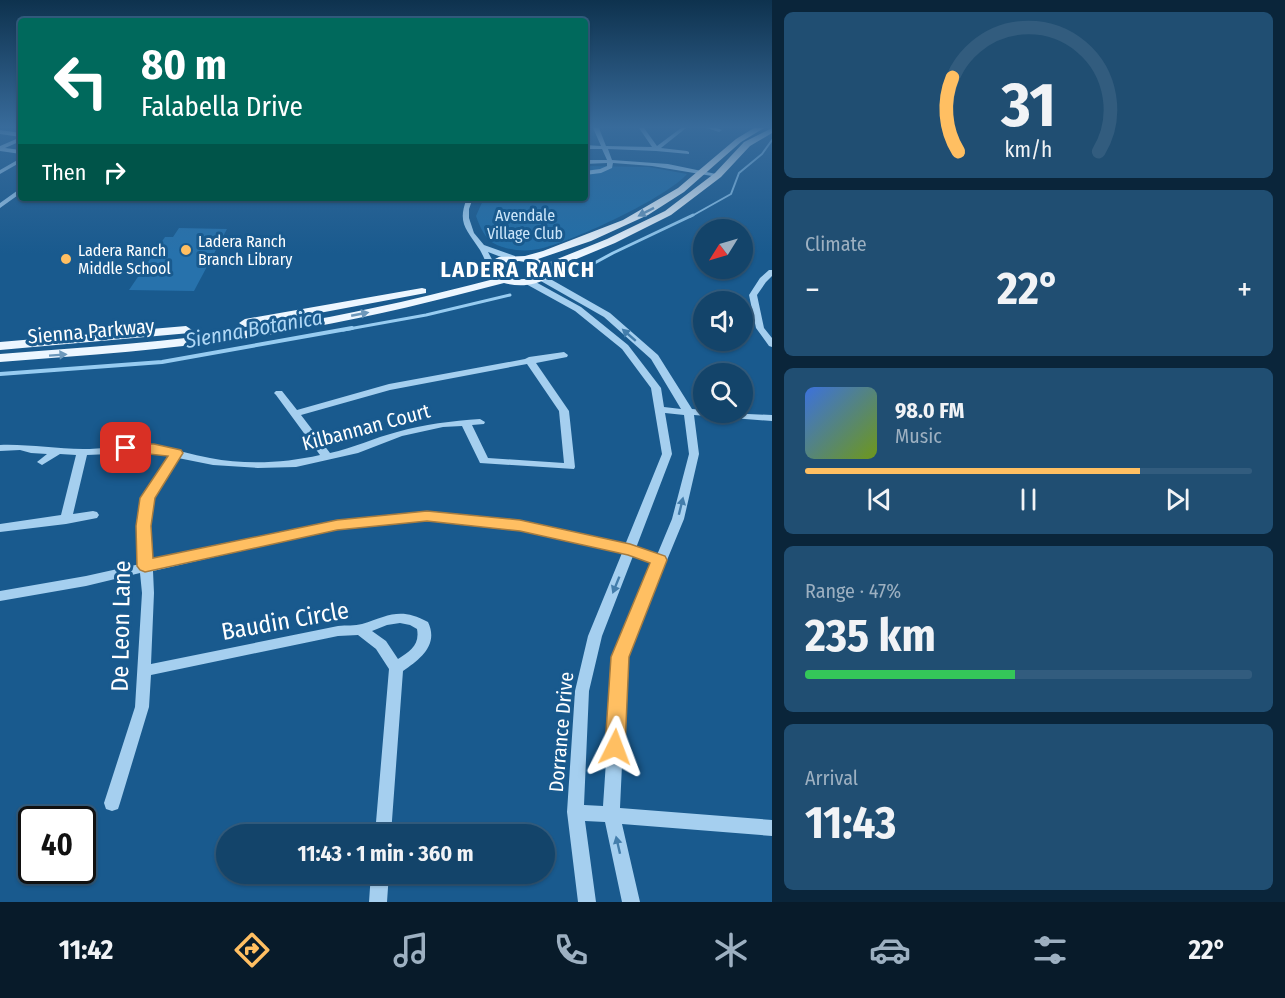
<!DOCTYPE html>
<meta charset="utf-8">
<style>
body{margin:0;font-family:"Fira Sans Condensed",sans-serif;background:#204e72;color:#f1f3f6;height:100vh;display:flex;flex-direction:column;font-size:22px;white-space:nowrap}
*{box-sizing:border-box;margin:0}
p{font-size:20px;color:#9db0c1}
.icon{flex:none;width:33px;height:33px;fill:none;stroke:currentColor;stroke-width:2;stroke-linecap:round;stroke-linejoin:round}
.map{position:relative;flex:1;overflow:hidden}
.sheet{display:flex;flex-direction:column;gap:12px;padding:12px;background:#0a253a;width:513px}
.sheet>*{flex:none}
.banner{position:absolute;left:18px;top:18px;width:570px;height:183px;border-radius:6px;box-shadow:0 2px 4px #0004,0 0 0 2px #325c7e;background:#00695c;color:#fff;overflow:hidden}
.needle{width:39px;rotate:233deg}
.buttons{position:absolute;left:693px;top:219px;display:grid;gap:12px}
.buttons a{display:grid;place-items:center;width:60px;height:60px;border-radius:50%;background:#13446a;box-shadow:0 2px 4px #0004,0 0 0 2px #325c7e;font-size:30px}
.speed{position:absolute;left:18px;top:806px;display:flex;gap:12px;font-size:30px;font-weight:700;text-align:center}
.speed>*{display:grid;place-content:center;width:78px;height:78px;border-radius:50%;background:#13446a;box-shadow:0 2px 4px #0004,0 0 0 2px #325c7e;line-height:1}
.speed .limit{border:3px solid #111;border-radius:9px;background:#fff;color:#111}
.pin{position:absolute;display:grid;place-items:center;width:51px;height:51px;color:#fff;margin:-26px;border-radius:12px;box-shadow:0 3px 9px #0006}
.me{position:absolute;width:66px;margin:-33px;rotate:3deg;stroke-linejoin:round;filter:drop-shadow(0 0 4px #0008)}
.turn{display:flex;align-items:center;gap:21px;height:126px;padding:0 24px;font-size:27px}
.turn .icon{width:78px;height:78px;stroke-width:2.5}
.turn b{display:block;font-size:42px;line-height:51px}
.then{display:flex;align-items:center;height:57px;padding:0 24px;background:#0003;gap:12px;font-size:22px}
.big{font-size:45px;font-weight:700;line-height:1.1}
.sheet .card{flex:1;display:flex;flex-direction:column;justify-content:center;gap:9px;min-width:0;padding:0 21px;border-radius:9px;background:#204e72}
.sheet .dial{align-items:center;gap:0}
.dial svg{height:156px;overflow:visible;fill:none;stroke:#325c7e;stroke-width:7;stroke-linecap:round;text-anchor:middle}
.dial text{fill:#f1f3f6;stroke:none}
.song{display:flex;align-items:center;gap:18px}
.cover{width:72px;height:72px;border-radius:9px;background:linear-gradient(135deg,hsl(220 70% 55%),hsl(80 70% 35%))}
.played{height:6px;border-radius:3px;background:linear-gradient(90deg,#ffbf62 75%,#325c7e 75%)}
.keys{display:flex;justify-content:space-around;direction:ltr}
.heat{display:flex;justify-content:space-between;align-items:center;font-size:33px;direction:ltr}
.charge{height:9px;border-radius:4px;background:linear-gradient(90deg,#34c759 47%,#325c7e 0)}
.trip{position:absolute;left:216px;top:824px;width:339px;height:60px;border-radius:30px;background:#13446a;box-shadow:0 2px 4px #0004,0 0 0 2px #325c7e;font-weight:700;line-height:60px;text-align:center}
.tab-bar{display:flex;height:96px;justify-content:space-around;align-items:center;background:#081b2a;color:#9db0c1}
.tab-bar .icon{width:42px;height:42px}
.tab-bar .current{color:#ffbf62}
.tab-bar b{font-size:27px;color:#f1f3f6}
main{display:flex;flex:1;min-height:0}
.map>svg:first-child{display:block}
</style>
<main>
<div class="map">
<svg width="772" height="902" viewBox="0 0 772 902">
<rect width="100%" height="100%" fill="#195a8e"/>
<!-- green -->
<path fill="#216ea7" d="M 585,166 L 649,167 L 687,174 C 666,198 575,240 543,248 C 528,252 511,251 497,245 C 485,240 480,227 476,216 L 484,198 L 585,198 Z"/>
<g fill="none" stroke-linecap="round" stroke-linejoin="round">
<!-- stream-far2 -->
<path stroke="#97ccf1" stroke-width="2" d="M 690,217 L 731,194 L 739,173 L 762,154 L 772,140"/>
<!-- stream-far1 -->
<path stroke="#97ccf1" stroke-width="3" d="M 578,272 L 613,253 L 693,215
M 343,330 L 426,315 L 510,295"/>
<!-- stream -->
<path stroke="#97ccf1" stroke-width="4" d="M 0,374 L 162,362 L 352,328"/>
</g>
<!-- building -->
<path fill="#2772ac" d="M 179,228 L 227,229 L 194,291 L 129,290 L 165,237 L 173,237 Z"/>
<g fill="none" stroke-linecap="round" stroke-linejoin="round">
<!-- minor -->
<path fill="#a5cfef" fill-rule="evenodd" d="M 593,128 L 599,128 L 606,146 L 652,147 L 639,128 L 644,128 L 657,146 L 681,128 L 686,128 L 661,148 L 687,151 L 689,152 L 689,154 L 656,151 L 608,149 L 612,160 L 668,164 L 721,175 L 718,177 L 652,166 L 613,163 L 612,168 L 601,173 L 585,175 L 585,171 L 600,169 L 607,166 L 607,163 L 585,164 L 585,160 L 607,160 L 602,149 L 585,149 L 585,145 L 601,146 Z
M 707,128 L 717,128 L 722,130 L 719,132 Z
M 0,130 L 21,133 L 21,137 L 0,134 Z
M 21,137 L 21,141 L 5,148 L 21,150 L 21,154 L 0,151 L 0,146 Z
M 21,158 L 21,162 L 0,174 L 0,170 Z
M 21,188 L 21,193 L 0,208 L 0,203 Z
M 467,198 L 473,198 L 469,209 L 469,218 L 474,233 L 484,245 L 515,256 L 515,260 L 509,260 L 488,252 L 495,265 L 488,267 C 485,261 483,255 480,250 C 466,229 457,223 467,198 Z
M 769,270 L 772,270 L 772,276 L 766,282 L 757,295 L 764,328 L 772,338 L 772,347 L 769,346 L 756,328 L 749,295 L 760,278 Z
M 539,276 L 545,276 L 610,313 L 658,355 L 692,409 L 704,410 L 704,412 L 772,415 L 772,421 L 694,415 L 699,454 L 684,519 L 627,657 L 620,808 L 772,820 L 772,836 L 622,824 L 640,902 L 622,902 L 605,822 L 585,821 L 596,902 L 578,902 L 567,812 L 575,691 L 588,636 L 622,553 L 520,530 L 427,520 L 337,529 L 153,571 L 154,593 L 151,664 L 338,626 C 346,625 355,626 362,624 C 389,615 401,607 428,622 C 439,645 420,659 403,671 L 391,834 L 375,834 L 389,669 L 376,649 L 358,635 L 338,636 L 151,675 L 149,707 L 120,803 L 118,809 L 112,811 L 106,809 L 104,803 L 135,707 L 142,593 L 140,573 L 86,586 L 0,601 L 0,591 L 86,576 L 140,564 L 137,526 L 142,498 L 169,456 L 154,452 L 87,455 L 73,514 L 93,511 L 97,512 L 99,515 L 97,518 L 66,524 L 0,532 L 0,524 L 61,515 L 76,455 L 60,454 L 42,465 L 37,462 L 47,454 L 31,453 L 20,450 L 0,451 L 0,445 C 28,444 55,449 83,449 C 105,449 135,443 157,446 C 175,449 192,455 210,458 C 246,465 285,463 320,455 L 276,395 L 274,393 L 276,391 L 282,391 L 297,410 L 389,384 L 525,359 L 529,357 L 564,352 L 568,355 L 567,357 L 536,363 L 569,411 L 575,467 L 574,469 L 480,463 L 462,426 L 443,427 L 402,436 L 358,453 L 296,467 L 258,468 L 213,465 L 178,458 L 154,498 L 149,526 L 152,562 L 337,521 L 427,512 L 520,522 L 625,545 L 662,454 L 651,388 L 622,349 L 575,311 L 526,284 L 526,280 L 532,280 L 581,307 L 628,345 L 661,388 L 664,407 L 681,409 L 651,359 L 604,317 L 539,280 ZM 527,364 L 559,411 L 564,463 L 488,458 L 472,425 L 484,424 L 485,422 L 480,419 C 452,421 424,424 397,432 C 374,438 353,448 330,453 L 301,415 L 390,390 ZM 665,413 L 684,415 L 689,454 L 672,519 L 657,555 L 636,548 L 672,454 ZM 633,556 L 653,563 L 613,657 L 603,806 L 584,805 L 589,691 L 602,636 ZM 400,623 L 410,625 L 417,629 C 420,645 410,651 398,659 L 386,641 L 372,631 L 387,625 Z
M 371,873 L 389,873 L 387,902 L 369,902 Z"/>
<!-- major -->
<path fill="#ecf6ff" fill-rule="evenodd" d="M 754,128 L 764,128 L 741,142 L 684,192 L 648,215 L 591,241 L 538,259 L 545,264 L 607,239 L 665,211 L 715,173 L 744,142 L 772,128 L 772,133 L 750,146 L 721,177 L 671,215 L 615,243 L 550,270 L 548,278 C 534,286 519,287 504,283 C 439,300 374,316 308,328 C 207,347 103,354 0,362 L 0,354 C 103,346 206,339 307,321 C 370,310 432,295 494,279 L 485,271 L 487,263 L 499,257 L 525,256 L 543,251 L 623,220 L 678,188 L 736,139 ZM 519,261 L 531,263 L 540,272 L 539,274 C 525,282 508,281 495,270 L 496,266 L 502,263 Z
M 422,288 L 426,289 L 426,293 L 245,327 L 239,323 L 245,319 Z
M 186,326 L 192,330 L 190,333 L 0,350 L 0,342 Z"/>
</g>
<!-- one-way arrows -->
<defs><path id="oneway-solid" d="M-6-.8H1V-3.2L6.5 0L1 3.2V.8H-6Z" transform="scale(1.5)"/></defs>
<g fill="#6d98bb">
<use href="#oneway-solid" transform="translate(646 212) rotate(153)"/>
<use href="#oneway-solid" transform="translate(360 314) rotate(-11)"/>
<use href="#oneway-solid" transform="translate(58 355) rotate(-4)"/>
</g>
<g fill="#437dab">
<use href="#oneway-solid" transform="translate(629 335) rotate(-139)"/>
<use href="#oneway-solid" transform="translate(681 506) rotate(-76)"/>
<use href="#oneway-solid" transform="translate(616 585) rotate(112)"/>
<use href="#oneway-solid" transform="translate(618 845) rotate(-103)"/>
</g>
<!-- sky -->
<linearGradient id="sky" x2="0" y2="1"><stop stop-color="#0e324e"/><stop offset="0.5" stop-color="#386b9b"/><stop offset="1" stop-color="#386b9b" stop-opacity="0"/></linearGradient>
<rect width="772" height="254" fill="url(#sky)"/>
<!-- route -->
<path fill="#ffbf62" stroke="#a67c40" stroke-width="1.5" d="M 126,444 L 154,444 L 181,450 L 183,453 L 155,498 L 151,526 L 153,558 L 337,520 L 427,511 L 520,520 L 630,544 L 665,556 L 667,560 L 629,657 L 625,747 L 622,753 L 615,756 L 608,753 L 605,747 L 611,657 L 650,563 L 628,555 L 520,531 L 427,521 L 337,530 L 145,572 L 140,570 L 137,566 L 136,526 L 140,498 L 168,456 L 121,451 L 119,448 L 121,445 Z"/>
<!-- markers -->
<g fill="#ffbf62" stroke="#195a8e" stroke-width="2">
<circle cx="186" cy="250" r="6"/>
<circle cx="66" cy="259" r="6"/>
</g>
<g text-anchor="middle" stroke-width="6" stroke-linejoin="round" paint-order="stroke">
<!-- far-park labels -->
<g font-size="16" fill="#cbe6fa" stroke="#195a8e">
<text x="525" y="221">Avendale<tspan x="525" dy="18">Village Club</tspan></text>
</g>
<!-- far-poi labels -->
<g font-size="16" fill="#fff" stroke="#195a8e" text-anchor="start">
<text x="198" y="247">Ladera Ranch<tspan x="198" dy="18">Branch Library</tspan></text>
<text x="78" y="256">Ladera Ranch<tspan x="78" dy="18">Middle School</tspan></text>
</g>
<!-- street labels -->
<g font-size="20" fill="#fff" stroke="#195a8e">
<text transform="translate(91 331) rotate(-5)" y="7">Sienna Parkway</text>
<text transform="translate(366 427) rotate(-15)" y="7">Kilbannan Court</text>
<text transform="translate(561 732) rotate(-85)" y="7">Dorrance Drive</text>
</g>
<!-- water labels -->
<g font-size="21" font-style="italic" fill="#b0d8f6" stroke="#195a8e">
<text transform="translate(254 329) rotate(-10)" y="7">Sienna Botanica</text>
</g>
<!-- far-district labels -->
<g font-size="22" font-weight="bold" letter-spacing="1.5" fill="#fff" stroke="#195a8e">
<text x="518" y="277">LADERA RANCH</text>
</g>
<!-- near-street labels -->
<g font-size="24" fill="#fff" stroke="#195a8e">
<text transform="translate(285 621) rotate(-10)" y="8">Baudin Circle</text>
<text transform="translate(121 626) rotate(-89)" y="8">De Leon Lane</text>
</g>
</g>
</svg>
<div class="buttons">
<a><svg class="needle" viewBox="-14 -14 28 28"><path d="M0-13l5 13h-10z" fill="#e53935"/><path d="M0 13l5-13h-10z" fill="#9db0c1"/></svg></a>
<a><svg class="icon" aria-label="sound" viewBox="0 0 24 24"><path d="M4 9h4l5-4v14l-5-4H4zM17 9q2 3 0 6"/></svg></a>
<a><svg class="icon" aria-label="search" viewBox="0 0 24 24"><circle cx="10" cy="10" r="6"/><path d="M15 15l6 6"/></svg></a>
</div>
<div class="speed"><div class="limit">40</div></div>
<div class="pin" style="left:126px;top:448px;background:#d93025"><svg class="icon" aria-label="arrive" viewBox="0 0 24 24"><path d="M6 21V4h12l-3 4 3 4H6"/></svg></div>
<svg class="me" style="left:615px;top:747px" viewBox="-20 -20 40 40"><path d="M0-17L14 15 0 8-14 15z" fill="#ffbf62" stroke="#fff" stroke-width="4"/></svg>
<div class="trip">11:43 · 1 min · 360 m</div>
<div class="banner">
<div class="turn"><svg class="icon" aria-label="left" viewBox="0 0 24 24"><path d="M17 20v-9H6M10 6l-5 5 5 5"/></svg><div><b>80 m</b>Falabella Drive</div></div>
<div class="then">Then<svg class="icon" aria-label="right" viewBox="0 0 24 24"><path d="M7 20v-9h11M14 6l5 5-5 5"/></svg></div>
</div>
</div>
<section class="sheet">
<div class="card dial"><svg viewBox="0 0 100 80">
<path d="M14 69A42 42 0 1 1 86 69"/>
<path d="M14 69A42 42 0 0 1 11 31" stroke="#ffbf62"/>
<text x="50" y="56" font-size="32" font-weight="700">31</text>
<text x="50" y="72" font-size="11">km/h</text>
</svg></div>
<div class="card"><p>Climate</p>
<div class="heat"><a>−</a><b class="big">22°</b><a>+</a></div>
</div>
<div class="card">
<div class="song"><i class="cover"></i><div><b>98.0 FM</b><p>Music</p></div></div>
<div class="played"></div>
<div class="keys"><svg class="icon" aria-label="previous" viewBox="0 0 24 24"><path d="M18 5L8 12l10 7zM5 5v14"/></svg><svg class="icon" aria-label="pause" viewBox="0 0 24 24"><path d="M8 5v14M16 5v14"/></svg><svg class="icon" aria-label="next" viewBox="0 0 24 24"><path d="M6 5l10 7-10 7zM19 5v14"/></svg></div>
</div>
<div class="card"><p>Range · 47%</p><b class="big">235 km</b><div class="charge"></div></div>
<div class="card"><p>Arrival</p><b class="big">11:43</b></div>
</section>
</main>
<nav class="tab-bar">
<b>11:42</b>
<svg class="icon current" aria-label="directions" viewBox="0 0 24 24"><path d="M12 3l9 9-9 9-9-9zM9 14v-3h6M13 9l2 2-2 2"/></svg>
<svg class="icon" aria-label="music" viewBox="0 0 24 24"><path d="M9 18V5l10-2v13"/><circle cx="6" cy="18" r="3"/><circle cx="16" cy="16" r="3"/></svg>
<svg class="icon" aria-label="phone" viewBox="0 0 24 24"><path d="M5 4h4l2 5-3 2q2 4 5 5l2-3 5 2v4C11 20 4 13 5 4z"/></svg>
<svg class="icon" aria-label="climate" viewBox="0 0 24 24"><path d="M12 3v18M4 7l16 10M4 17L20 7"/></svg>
<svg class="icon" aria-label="car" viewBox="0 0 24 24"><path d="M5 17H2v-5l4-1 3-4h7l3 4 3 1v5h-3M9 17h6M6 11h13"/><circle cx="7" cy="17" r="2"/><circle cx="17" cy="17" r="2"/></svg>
<svg class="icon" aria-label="filters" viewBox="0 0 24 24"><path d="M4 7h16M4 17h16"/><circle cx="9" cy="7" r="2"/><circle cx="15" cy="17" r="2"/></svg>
<b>22°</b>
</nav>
